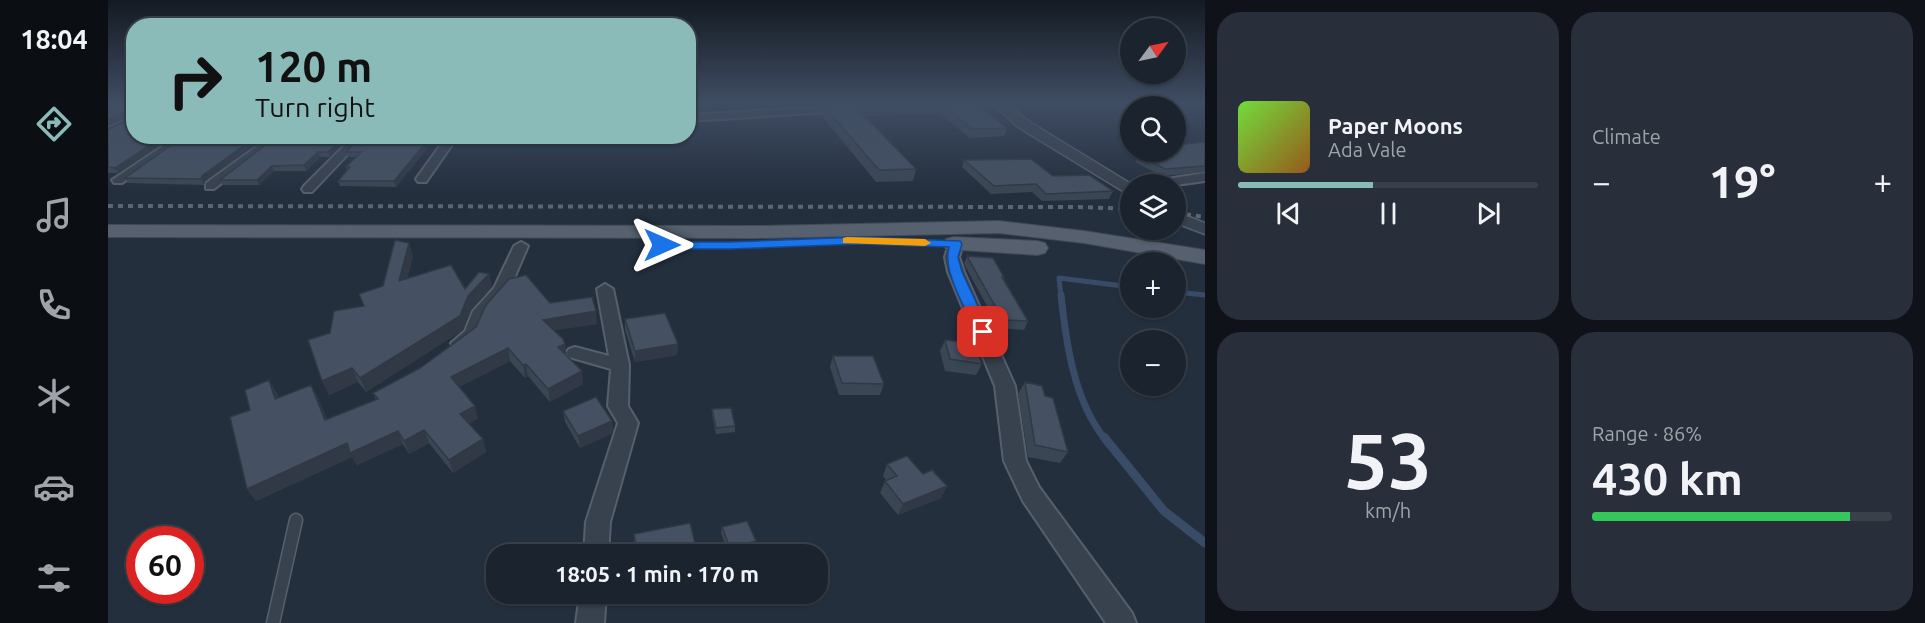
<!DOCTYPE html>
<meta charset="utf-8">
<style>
body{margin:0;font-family:Ubuntu,sans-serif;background:#282f3a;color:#f1f3f6;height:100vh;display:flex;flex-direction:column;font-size:22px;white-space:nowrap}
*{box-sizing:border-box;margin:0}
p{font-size:20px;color:#a0a4aa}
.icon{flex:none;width:33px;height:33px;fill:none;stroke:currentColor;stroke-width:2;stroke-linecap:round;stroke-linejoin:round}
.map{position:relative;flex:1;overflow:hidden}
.side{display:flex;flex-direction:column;gap:12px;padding:12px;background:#0f1319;width:720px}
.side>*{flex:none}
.top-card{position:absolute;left:18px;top:18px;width:570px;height:126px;border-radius:24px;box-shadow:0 2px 4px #0004,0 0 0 2px #39404a;background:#8bbbb9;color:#111;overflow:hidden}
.needle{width:39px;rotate:57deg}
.tools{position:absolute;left:1012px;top:18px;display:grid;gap:12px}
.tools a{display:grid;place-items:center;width:66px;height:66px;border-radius:50%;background:#1b232e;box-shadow:0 2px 4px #0004,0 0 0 2px #39404a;font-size:30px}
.speed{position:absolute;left:18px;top:526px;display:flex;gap:12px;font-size:30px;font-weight:700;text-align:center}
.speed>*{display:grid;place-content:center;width:78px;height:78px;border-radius:50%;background:#1b232e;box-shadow:0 2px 4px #0004,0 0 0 2px #39404a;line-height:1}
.speed .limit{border:9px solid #d22;background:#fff;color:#111}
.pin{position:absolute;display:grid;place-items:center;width:51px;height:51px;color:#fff;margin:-26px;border-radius:12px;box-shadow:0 3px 9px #0006}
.me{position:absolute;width:66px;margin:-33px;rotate:90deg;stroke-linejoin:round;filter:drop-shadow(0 0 4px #0008)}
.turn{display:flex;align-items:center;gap:21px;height:126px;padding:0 30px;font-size:27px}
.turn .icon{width:78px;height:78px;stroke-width:2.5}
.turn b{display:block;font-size:42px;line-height:51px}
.big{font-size:45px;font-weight:700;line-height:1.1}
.side .card{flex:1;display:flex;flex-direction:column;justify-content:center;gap:9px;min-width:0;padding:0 21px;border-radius:24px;background:#282f3a}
.side .dial{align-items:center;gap:0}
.dial b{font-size:78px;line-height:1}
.song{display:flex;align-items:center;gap:18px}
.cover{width:72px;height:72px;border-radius:9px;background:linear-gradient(135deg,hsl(100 70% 55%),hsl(30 70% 35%))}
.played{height:6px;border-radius:3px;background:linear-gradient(90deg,#8bbbb9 45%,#39404a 45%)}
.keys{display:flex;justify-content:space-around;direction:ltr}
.heat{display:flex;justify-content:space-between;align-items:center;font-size:33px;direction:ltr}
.charge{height:9px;border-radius:4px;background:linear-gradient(90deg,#34c759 86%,#39404a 0)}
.side .tiles{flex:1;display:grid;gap:12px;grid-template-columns:repeat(2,1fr)}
.trip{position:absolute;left:378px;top:544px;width:342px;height:60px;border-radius:24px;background:#1b232e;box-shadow:0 2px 4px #0004,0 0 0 2px #39404a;font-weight:700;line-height:60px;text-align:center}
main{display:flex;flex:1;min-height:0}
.tab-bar{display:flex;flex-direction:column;width:108px;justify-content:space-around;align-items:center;background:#0b0e12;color:#a0a4aa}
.tab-bar .icon{width:42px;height:42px}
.tab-bar .current{color:#8bbbb9}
.tab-bar b{font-size:27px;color:#f1f3f6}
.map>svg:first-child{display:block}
</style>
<main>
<nav class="tab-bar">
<b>18:04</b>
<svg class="icon current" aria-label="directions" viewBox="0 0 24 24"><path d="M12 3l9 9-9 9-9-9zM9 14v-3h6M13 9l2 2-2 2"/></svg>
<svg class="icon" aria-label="music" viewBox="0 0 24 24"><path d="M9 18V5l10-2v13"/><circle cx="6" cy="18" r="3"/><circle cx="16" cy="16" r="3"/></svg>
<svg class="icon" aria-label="phone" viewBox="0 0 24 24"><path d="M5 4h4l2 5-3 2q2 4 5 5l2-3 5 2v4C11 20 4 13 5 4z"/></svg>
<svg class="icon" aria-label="climate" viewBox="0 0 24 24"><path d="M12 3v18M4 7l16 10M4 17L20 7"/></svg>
<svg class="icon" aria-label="car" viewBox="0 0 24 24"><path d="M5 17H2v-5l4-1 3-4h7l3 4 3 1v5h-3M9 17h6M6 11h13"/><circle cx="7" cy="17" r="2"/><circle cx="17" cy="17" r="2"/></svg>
<svg class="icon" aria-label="filters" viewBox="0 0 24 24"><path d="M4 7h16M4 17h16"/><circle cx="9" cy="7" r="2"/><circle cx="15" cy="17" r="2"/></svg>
</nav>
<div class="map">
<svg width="1097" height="623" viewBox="0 0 1097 623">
<rect width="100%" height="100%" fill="#242f3e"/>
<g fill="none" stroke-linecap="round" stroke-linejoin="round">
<!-- stream-far2 -->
<path stroke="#394c67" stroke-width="5" d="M 1068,292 L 1097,295
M 953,297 L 951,278 L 1023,287"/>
<!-- stream-far1 -->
<path stroke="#394c67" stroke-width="7" d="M 953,295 C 958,343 966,401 997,439"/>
<!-- stream -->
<path stroke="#394c67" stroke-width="9" d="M 996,437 L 1056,511 L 1097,543"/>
<!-- service casing -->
<g stroke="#565f6c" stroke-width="15">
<path id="service" d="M 165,623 L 188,520"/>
</g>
<!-- minor casing -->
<g stroke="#565f6c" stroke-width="4">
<path id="minor" d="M 735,106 L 740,109 L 738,111 L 580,121 L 580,115 Z
M 26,116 L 26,122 L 0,135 L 0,128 Z
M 70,136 L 83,136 L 14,183 L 6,183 L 4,180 Z
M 163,136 L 175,136 L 106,189 L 98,189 L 98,183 Z
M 246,136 L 257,136 L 204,192 L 196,192 L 194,189 L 196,186 Z
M 339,136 L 350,136 L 318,182 L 310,182 L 308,179 Z
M 1097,173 L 1097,181 L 1068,185 L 1047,184 L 1053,180 Z
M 848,240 L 855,244 L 851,257 L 856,272 L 907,386 L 918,461 L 931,487 L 1024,613 L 1028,623 L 998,623 L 915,501 L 896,461 L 887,386 L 840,272 L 837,257 L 841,244 Z
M 413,242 L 420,246 L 401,290 L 379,316 L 370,338 L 358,347 L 346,347 L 343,343 L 357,331 L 365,311 L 386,288 L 406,246 Z
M 497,284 L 505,289 L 521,365 L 520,406 L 530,423 L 502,522 L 500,555 L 476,555 L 478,522 L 510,423 L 500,406 L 503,369 L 461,357 L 458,353 L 461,349 L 467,347 L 501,356 L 489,289 Z
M 472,594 L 498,594 L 496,623 L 468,623 Z"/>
</g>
<!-- tertiary casing -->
<g stroke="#565f6c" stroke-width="3">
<path id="tertiary" d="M 884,103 L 898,103 L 920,121 L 1023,184 L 1023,196 L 910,127 Z
M 1068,212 L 1097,223 L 1097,234 L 1068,223 Z"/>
</g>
<!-- primary casing -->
<g stroke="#414a57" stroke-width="2">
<path id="primary" d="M 891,221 L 976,231 L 1097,250 L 1097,264 L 976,243 L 891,233 L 648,238 L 0,237 L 0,225 L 648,226 Z
M 846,237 L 929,241 L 937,243 L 940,248 L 937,253 L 929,255 L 838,249 L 835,244 L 838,239 Z"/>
</g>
<!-- service -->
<use href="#service" stroke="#38414e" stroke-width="12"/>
<!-- minor -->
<use href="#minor" fill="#38414e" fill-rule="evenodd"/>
<!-- tertiary -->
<use href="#tertiary" fill="#38414e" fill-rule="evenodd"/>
<!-- primary -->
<use href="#primary" fill="#56606e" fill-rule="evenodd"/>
<!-- rail -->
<path stroke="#5a6575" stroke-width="4" stroke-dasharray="5 5" stroke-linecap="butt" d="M 0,206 L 971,207 L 1023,209
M 1068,213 L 1097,217"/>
</g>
<!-- wall -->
<path fill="#3b4654" d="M 26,103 L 26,136 L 11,173 L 0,173 L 0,129 L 24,119 Z
M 715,105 L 751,109 L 752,105 L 876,105 L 875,110 L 899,128 L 896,136 L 862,138 L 832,114 L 758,116 L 808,169 L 805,181 L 768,182 L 714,116 Z
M 76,136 L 158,136 L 97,181 L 96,185 L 20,183 L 17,178 Z
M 169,136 L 242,136 L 222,157 L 212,157 L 198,171 L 166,171 L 151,185 L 115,185 L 112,180 Z
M 253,136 L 337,136 L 330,145 L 322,145 L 288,187 L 232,186 L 230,181 L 239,171 L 238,167 L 248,157 L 240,157 L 238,152 Z
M 347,136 L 378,136 L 374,146 L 346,145 L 345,140 Z
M 1097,143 L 1097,172 L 1054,176 L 1027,162 L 1030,158 L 1026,156 L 1028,152 L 1068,152 Z
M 856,160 L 945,176 L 1005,191 L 1001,199 L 934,201 L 924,192 L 883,194 L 854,167 Z
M 305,256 L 299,278 L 357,289 L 381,274 L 384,287 L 363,309 L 355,330 L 258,392 L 250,382 L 221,395 L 222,333 L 255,306 Z
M 859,256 L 896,277 L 895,280 L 920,321 L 916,330 L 891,328 L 856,264 Z
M 442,303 L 489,324 L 446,330 L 457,344 L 458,355 L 475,384 L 442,402 L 420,376 L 417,378 L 402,361 L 351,387 L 370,418 L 361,424 L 375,439 L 378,452 L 345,473 L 321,443 L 301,454 L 295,444 L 249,465 L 244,457 L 148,501 L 139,489 L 142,410 L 169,393 L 170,398 L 210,398 L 219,420 L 268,400 L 265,393 Z
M 517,319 L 570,344 L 569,355 L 527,362 L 517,330 Z
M 837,340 L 874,364 L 868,375 L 837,371 L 832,351 Z
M 725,356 L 776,384 L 772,395 L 731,395 L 722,367 Z
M 917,382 L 937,396 L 960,452 L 952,463 L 920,457 L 910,394 Z
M 604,409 L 627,426 L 627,432 L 608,434 L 604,415 Z
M 455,411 L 504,421 L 505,433 L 472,448 L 457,422 Z
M 779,464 L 815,474 L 839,486 L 833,498 L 790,515 L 772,493 L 777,481 L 778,480 L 775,476 Z
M 614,527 L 648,541 L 647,547 L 621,554 L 613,533 Z
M 526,534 L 589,551 L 589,555 L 528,555 L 526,545 Z"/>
<!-- shaded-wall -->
<path fill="#303945" d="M 992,103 L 1002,103 L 991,106 Z
M 24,109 L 26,114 L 0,126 L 0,119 Z
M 55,136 L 65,136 L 11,173 L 7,168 Z
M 149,136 L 158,136 L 97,181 L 96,185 L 93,179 L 94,176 Z
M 236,136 L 242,136 L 222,157 L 220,152 Z
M 331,136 L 337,136 L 330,145 L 328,140 Z
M 375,136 L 378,136 L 374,146 L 373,141 Z
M 320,140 L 322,145 L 288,187 L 286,181 Z
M 210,152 L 212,157 L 198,171 L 196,165 Z
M 164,166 L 166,171 L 151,185 L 149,180 Z
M 301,243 L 305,256 L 296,294 L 291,281 Z
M 381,274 L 384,287 L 363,309 L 355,330 L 258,392 L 252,378 L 360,296 Z
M 488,311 L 489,324 L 437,332 L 435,320 Z
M 457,344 L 458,357 L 450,347 Z
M 570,344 L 569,355 L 527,362 L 527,351 Z
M 400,348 L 402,361 L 346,389 L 343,377 Z
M 418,364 L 420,376 L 417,378 L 415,365 Z
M 244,368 L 250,382 L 221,395 L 214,381 Z
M 474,371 L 475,384 L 442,402 L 440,389 Z
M 161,380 L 169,393 L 175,412 L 167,399 Z
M 203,385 L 210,398 L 224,433 L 217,420 Z
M 367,406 L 370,418 L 356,427 L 352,414 Z
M 504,421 L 505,433 L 472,448 L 470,436 Z
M 316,430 L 321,443 L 301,454 L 296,441 Z
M 290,431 L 295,444 L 249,465 L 244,457 L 148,501 L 139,489 L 239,443 Z
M 375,439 L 378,452 L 345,473 L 341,460 Z
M 839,486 L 833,498 L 790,515 L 795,504 Z
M 648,541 L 647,547 L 621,554 L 622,548 Z"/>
<!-- building -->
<path fill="#455162" stroke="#303945" stroke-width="1.5" d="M 0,103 L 26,103 L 26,136 L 55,136 L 7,168 L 0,167 L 0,129 L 24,119 L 24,109 L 0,119 Z
M 781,103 L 873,103 L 876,105 L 869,105 L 899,128 L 865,129 L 835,105 L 755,108 L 752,105 Z
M 745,104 L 808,169 L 771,170 L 715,105 Z
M 76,136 L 149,136 L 94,176 L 93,179 L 17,178 Z
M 169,136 L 236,136 L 220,152 L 210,152 L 196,165 L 164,166 L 149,180 L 112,180 Z
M 253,136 L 331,136 L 328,140 L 320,140 L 286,181 L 230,181 L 242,167 L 238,167 L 253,152 L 238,152 Z
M 347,136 L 375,136 L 373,141 L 345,140 Z
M 1096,142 L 1097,143 L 1097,166 L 1057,169 L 1031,155 L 1041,155 L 1033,152 L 1068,152 L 1068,145 Z
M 923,159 L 945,176 L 981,175 L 1005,191 L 938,194 L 928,184 L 886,186 L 856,160 Z
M 287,240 L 301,243 L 291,281 L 343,265 L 357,289 L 371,272 L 381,274 L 360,296 L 352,316 L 252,378 L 244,368 L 214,381 L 200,340 L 222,333 L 226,311 L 256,306 L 251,294 L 275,286 Z
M 859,256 L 885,258 L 896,277 L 894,277 L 920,321 L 895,320 Z
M 418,275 L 442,303 L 484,297 L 488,311 L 435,320 L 455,339 L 457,344 L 450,347 L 474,371 L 440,389 L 418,364 L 415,365 L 400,348 L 343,377 L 367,406 L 352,414 L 375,439 L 341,460 L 316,430 L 296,441 L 290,431 L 242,453 L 239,443 L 139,489 L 122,417 L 142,410 L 137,390 L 161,380 L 167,399 L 203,385 L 217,420 L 270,399 L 265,393 L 312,368 L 368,327 L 378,305 L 401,279 Z
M 557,313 L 570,344 L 527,351 L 517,319 Z
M 837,340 L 867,343 L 874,364 L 842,359 Z
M 725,356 L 765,356 L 776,384 L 734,383 Z
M 917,382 L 934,386 L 937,396 L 945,398 L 960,452 L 927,445 Z
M 488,397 L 504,421 L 470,436 L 455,411 Z
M 623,408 L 627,426 L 608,428 L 604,409 Z
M 799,456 L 815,474 L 824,470 L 839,486 L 795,504 L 777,481 L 789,476 L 779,464 Z
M 639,521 L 648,541 L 622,548 L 614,527 Z
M 582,523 L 589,551 L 570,555 L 530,555 L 526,534 Z"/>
<!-- sky -->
<linearGradient id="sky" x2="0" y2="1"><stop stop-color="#141a22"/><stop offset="0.54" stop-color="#3f4d63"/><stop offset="1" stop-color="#3f4d63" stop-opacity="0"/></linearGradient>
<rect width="1097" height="191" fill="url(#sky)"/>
<!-- route -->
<path fill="#1a73e8" stroke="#114b97" stroke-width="1.5" d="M 752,237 L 852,241 L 854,244 L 850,257 L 854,272 L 882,332 L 880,335 L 870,335 L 868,332 C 858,309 834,271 841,247 L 752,244 L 622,249 L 554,249 L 548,245 L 554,242 L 622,242 Z"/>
<!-- slow -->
<path fill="#f59e0b" d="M 739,237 L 817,239 L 823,243 L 817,246 L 735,243 L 735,238 Z"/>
</svg>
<div class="tools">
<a><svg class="needle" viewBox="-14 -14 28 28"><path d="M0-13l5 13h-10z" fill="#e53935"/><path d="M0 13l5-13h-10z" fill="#a0a4aa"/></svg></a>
<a><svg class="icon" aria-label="search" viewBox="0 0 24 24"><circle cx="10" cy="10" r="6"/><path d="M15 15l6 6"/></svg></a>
<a><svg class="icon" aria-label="layers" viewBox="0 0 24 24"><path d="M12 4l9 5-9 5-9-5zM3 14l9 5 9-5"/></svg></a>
<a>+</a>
<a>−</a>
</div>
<div class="speed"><div class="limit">60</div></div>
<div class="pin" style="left:875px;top:332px;background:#d93025"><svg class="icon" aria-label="arrive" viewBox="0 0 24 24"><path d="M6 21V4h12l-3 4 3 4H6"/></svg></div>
<svg class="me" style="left:554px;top:245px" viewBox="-20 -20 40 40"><path d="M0-17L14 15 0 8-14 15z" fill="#1a73e8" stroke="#fff" stroke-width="4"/></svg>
<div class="trip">18:05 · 1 min · 170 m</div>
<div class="top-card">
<div class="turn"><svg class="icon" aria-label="right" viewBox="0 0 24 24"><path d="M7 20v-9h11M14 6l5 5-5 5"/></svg><div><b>120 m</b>Turn right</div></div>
</div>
</div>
<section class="side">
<div class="tiles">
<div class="card">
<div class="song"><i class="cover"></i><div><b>Paper Moons</b><p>Ada Vale</p></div></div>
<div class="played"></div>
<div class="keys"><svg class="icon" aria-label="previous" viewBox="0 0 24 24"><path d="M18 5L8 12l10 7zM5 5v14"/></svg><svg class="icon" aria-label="pause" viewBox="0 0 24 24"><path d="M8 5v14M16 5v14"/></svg><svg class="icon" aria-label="next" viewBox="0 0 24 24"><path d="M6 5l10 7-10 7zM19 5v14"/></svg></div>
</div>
<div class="card"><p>Climate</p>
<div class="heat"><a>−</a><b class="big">19°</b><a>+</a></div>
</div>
<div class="card dial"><b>53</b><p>km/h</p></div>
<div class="card"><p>Range · 86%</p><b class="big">430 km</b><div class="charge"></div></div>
</div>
</section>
</main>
